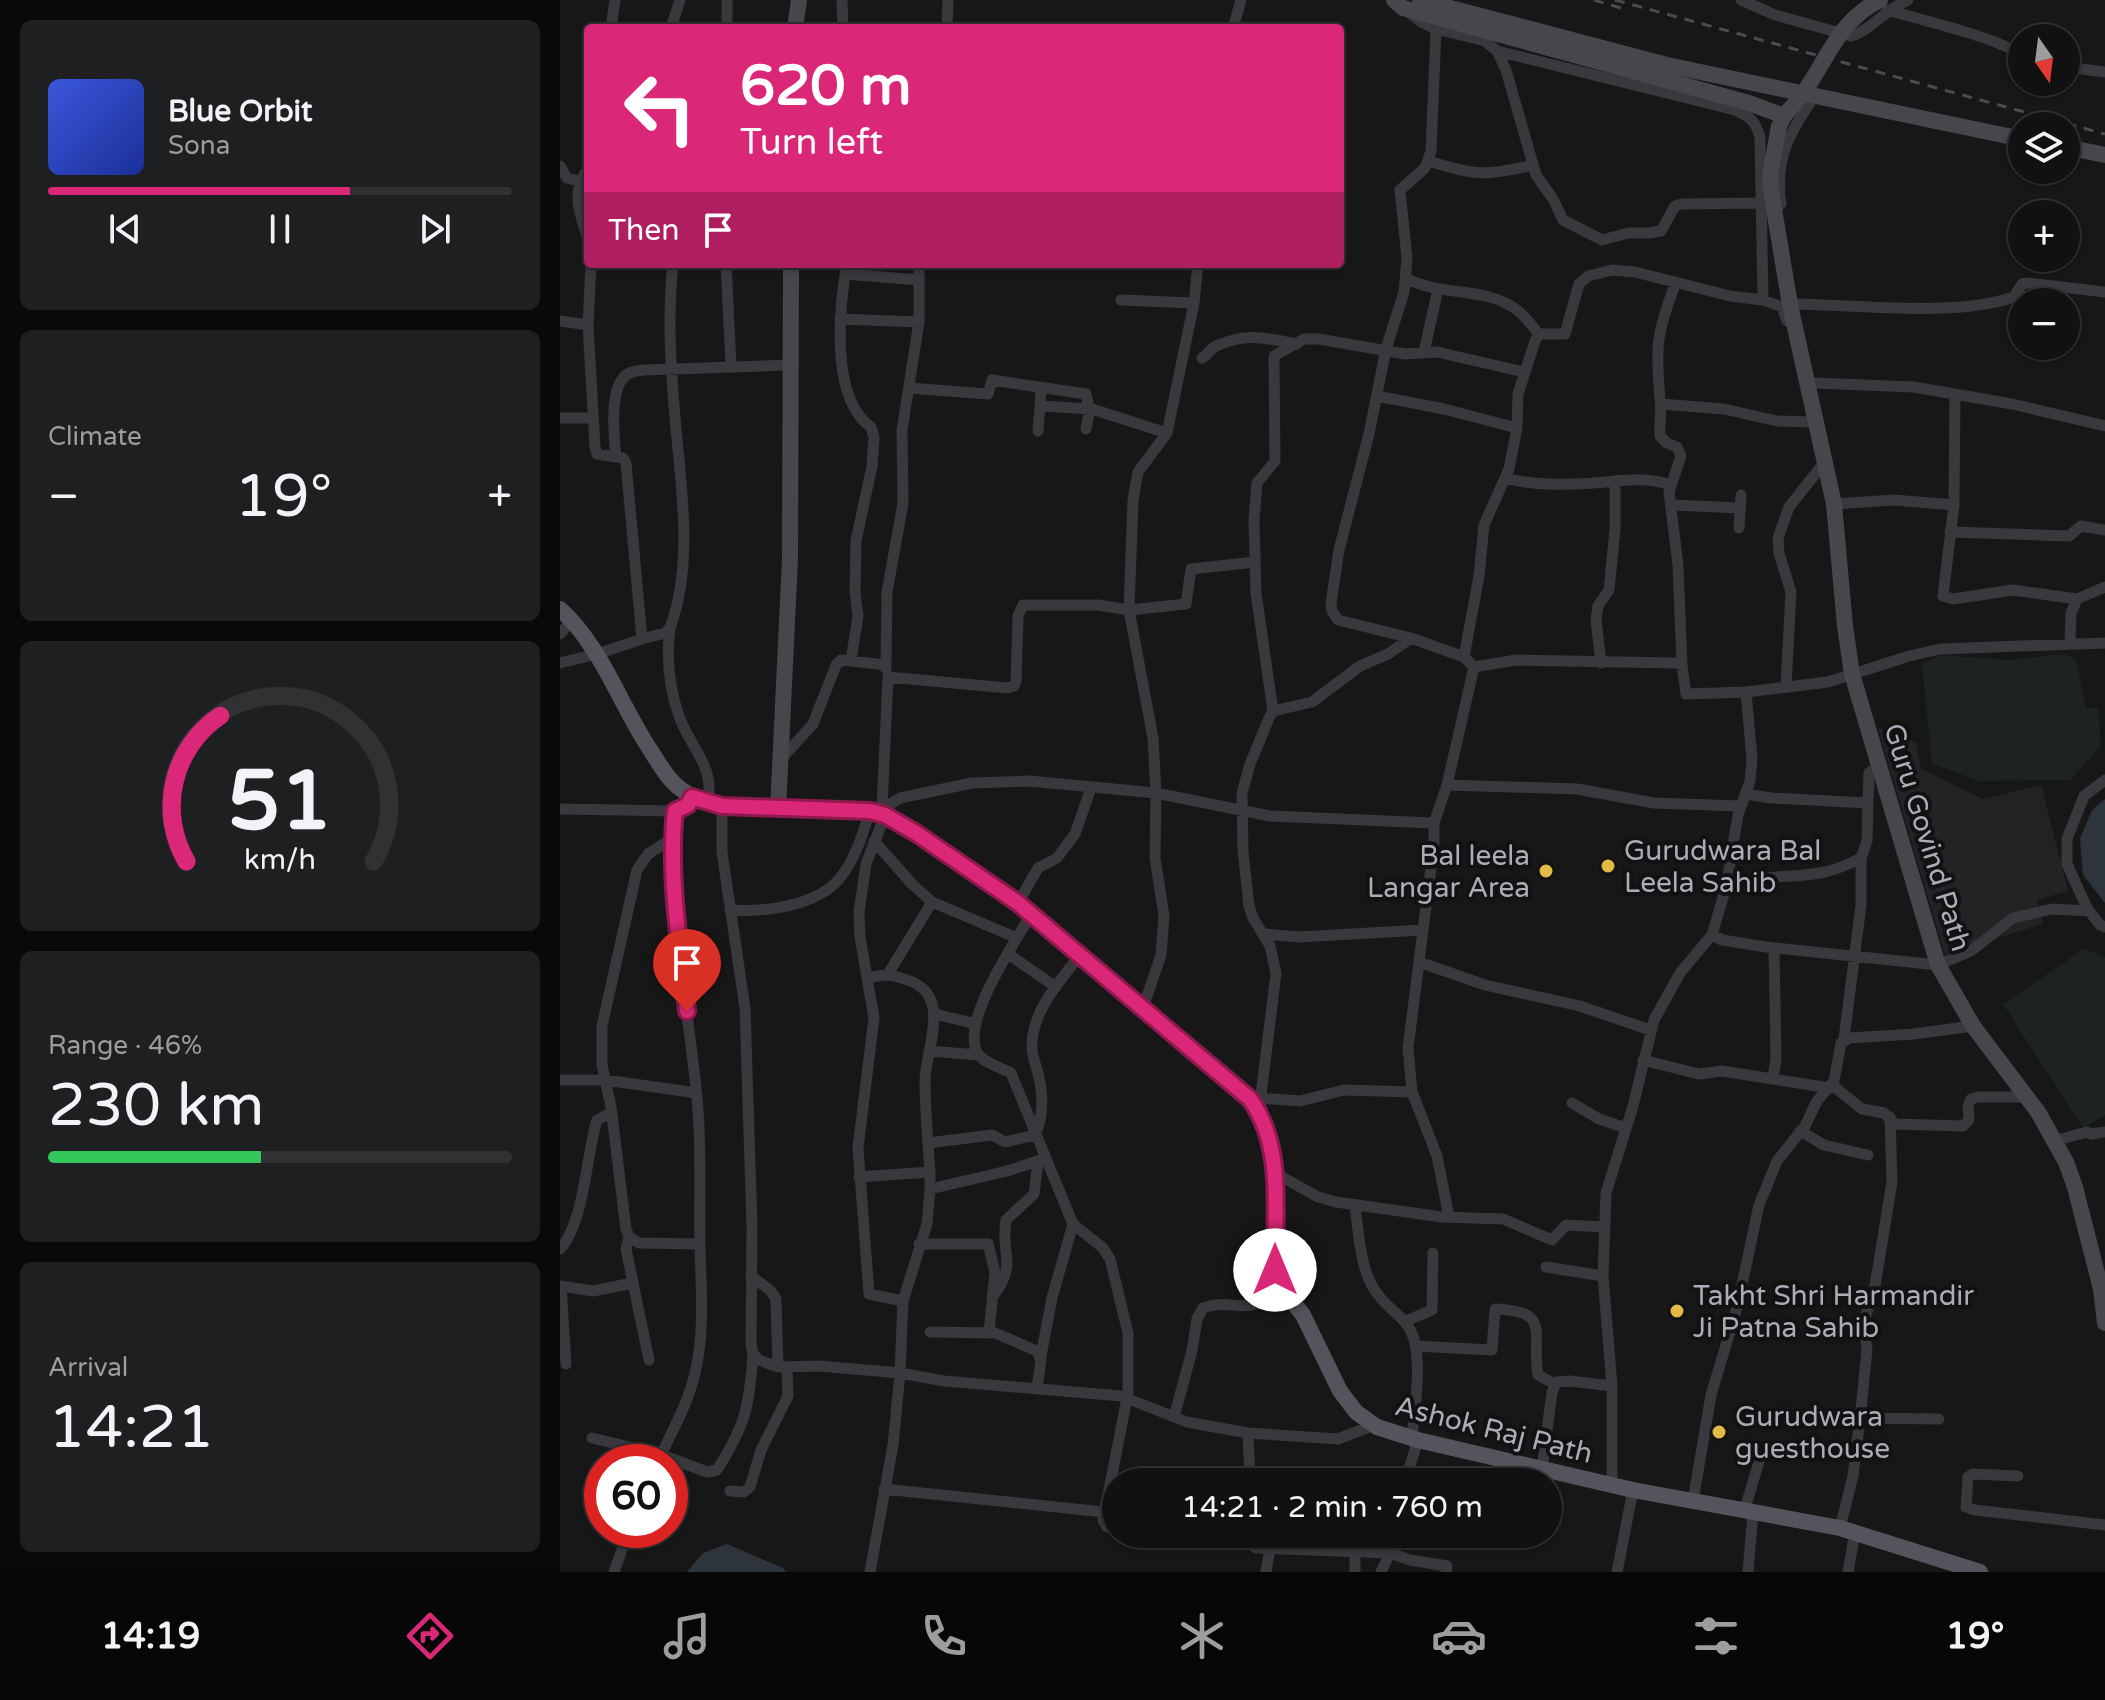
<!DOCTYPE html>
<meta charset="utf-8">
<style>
body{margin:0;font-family:"Varela Round",sans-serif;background:#1e1f20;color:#f1f3f6;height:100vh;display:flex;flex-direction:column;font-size:30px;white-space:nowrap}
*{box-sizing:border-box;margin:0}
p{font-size:26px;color:#9c9d9f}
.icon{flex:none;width:44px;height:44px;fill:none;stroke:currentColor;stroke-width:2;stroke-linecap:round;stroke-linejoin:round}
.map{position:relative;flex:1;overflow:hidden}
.side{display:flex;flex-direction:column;gap:20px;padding:20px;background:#09090a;width:560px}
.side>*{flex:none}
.top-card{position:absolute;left:24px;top:24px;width:760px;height:244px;border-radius:8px;box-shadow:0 2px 6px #0004,0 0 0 2px #303132;background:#db2777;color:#fff;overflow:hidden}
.needle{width:52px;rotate:166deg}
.buttons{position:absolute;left:1448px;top:24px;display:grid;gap:16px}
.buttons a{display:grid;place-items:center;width:72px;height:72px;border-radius:50%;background:#111112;box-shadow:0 2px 6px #0004,0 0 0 2px #303132;font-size:40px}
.speed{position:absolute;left:24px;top:1444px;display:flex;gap:16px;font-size:40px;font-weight:700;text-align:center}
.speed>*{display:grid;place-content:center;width:104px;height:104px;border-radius:50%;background:#111112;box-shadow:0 2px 6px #0004,0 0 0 2px #303132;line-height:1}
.speed .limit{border:12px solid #d22;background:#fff;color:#111}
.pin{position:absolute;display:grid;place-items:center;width:68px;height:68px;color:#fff;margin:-82px -34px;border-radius:50% 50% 50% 0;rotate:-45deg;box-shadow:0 0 8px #0007}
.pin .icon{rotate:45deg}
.me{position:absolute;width:88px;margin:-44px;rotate:0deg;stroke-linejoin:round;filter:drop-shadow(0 0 6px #0008)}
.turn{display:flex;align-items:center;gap:28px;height:168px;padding:0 24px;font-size:36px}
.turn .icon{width:104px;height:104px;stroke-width:2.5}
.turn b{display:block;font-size:56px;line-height:68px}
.then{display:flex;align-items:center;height:76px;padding:0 24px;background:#0003;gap:16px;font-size:30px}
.big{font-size:60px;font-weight:600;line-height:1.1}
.side .widget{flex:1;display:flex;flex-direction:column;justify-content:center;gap:12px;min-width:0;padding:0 28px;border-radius:12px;background:#1e1f20}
.side .dial{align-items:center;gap:0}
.dial svg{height:208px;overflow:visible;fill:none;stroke:#303132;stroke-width:7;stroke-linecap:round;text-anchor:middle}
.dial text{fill:#f1f3f6;stroke:none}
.song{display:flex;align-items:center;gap:24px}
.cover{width:96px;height:96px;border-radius:12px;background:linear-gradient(135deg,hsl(230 70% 55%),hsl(230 70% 35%))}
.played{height:8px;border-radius:4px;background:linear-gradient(90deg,#db2777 65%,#303132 65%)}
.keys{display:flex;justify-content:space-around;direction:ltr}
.heat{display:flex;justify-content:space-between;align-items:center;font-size:44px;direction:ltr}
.charge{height:12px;border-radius:6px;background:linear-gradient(90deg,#34c759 46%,#303132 0)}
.trip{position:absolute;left:542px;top:1468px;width:460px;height:80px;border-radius:40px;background:#111112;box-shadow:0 2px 6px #0004,0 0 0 2px #303132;font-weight:600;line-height:80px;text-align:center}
.tab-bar{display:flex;height:128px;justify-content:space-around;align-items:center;background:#070707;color:#9c9d9f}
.tab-bar .icon{width:56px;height:56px}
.tab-bar .active{color:#db2777}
.tab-bar b{font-size:36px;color:#f1f3f6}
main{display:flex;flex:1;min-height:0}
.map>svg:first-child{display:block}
</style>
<main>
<section class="side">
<div class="widget">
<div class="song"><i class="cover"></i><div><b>Blue Orbit</b><p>Sona</p></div></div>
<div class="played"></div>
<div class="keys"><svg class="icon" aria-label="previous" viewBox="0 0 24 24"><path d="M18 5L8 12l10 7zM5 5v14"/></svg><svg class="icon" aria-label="pause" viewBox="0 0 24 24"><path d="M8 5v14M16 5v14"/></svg><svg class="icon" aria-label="next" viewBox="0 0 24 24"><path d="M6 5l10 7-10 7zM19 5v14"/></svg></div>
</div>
<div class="widget"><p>Climate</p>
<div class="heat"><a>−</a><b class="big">19°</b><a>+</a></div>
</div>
<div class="widget dial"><svg viewBox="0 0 100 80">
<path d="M14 69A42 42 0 1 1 86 69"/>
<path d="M14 69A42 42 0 0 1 27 13" stroke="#db2777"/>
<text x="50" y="56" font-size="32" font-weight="700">51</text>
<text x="50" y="72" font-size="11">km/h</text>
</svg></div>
<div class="widget"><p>Range · 46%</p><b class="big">230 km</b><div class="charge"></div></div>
<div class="widget"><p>Arrival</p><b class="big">14:21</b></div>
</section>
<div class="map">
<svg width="1545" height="1572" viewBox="0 0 1545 1572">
<rect width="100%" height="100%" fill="#171718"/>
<!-- built -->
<path fill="#232325" d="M 1318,728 L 1356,742 L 1361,769 L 1423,799 L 1481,785 L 1508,891 L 1477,900 L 1483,924 L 1385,955 Z"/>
<!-- green -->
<path fill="#1d231e" d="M 1505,654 L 1516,659 L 1526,708 L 1538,708 L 1541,746 L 1510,780 L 1419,781 L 1372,764 L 1362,664 L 1381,655 L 1447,660 Z
M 1524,949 L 1545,957 L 1545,1115 L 1523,1128 L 1443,1004 Z"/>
<!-- water -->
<path fill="#2e343b" d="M 1545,799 L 1545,903 L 1523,875 L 1520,839 L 1532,810 Z
M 167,1544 L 223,1568 L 226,1572 L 127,1572 L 143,1553 Z"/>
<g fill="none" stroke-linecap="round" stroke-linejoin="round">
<!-- street -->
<path stroke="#38383d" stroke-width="11" d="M 167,0 L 167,28
M 282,0 L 283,28
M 1181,0 L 1215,15 L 1291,36 C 1309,32 1327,8 1348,0
M 1327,10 C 1357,19 1441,38 1462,56
M 847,11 L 861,22 L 876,29 L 925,41 L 937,51 L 946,70 L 976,175 L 993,199 L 1003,220 L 1042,240 L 1068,233 L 1089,233 L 1101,231 L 1115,206 L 1122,204 L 1201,203
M 51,28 L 55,0
M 111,28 L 120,0
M 387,28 L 388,0
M 673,28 L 681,0
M 937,51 L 1175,110 C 1191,117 1196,122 1200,138 L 1203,300
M 1506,67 L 1545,72
M 869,161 C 915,176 926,176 973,165
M 0,166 L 7,178 L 19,181
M 28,168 C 10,195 20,212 28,240
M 1221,204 C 1214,160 1230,131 1254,97
M 166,264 L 171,365
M 287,264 C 279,307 270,399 311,427 L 314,438 L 312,466 L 296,541 L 295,592 L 298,616 L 291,660
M 285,274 L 359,280
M 846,278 C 879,297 926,286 957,310 C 965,316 972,326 979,334
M 1116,282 C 1097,332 1095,345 1100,398 C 1102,411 1099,423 1100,436 L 1107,443 L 1117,447 L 1121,456 L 1109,492 L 1118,565 L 1122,665
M 561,300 L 634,303
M 1236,304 C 1299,305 1395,317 1454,297 L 1462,284 L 1467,283 L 1545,292
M 280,319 L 359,322
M 0,321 L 28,325 L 31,264
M 864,352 L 878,289
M 642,358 C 648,355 650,349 656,346 C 687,332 705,338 737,344
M 1254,383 L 1354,387 L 1452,404 L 1545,426
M 349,388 L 428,394 L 432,380 L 526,394 L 529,408 L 607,433
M 481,388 L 480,406 L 532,409
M 1395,394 L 1394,505 L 1383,596 L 1393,599 L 1453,590 L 1517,599
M 817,396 L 884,409 L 957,428 L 949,469 L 924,525 L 919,576 L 904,657
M 1101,404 L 1164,409 L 1217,421 L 1251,422
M 0,418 L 33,418
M 957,428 L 958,394 L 975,341 L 979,334 L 1005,334 L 1019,284 L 1028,276 L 1052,270 L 1075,272 L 1170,296 L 1203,300 L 1222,307 L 1227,321
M 526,429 L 530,409
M 478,431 L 480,406
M 56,457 C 54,436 49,391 65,376 C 70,371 77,371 83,370 L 230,365
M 946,478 C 973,486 1006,485 1034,483 C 1060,481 1086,476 1110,485
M 1274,504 L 1334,500 L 1394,505
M 1112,505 L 1179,508
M 1179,528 L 1181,495
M 1390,532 L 1509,536 L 1521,526 L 1545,530
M 110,628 C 106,658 109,687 119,716 C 129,746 157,768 147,803
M 0,634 L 12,620
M 851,638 L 778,620 L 772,611 L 771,603 L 779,550 L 809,434 L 826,349 L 844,292 L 847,258 L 840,190 L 865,168 L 871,151 L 876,29
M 82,639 L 105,633 L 110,628 C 133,566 122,493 116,429 C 111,373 107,319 113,264
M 1510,642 L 1511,613 L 1517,599 L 1545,587
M 0,663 L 37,654 L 82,639 L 66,463 L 63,458 L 37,454 L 35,447 L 28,325
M 1041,663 L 1036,620 L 1038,606 L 1049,590 L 1055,529 L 1055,481
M 326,665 L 327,592 L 343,503 L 342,430 L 359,322 L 359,264
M 1226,686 L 1231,592 L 1219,553 L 1218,538 L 1229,507 L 1260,468
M 713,711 L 696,593 L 694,520 L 697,483 L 715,461 L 714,356 L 744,339 L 759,339 L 845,354 L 877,352 L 964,372
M 221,759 L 253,724 L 276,665 L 281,660 L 326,665 L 326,669
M 1545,780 L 1524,796 L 1507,839 L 1507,864 L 1527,908 L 1540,925 L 1545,927
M 887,785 L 914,667 L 956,660 L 1116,663 L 1122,665 L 1126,694 L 1186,692
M 1185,794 L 1211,798 L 1308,803 L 1307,841 L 1301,858 C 1263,878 1245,874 1204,878 L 1201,880 L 1198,888
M 1308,803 L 1309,773 L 1320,765
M 162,806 L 162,852 L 185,1008 L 192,1227 L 191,1343 L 193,1354 L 199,1360 L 218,1367 L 259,1366 L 340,1373 L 384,1381 L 561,1396 L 627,1422 L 688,1433 L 778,1439 L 814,1425
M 322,808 L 328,677 L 448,688 L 454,686 L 456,681 L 458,616 L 463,605 L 538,605 L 569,610 L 626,604 L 631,569 L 695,562
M 0,809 L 115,811 L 128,805 L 132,797
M 317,812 L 340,798 L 412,783 L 469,781 L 596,793 L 710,816 L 874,823 L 887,785 L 1017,789 L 1094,803 L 1181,806
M 874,823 L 874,844 L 848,1048 L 852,1092 L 877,1156 L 889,1217
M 113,838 L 88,854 L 77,870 L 42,1026 L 42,1065 L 51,1107 L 66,1229 L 69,1237 L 79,1243 L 140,1244
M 314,841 L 352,884 L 372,902 L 328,974
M 372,902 L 457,938
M 458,903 L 478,868 L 497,858 L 515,834 L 531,788
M 170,910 C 204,912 256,907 280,878 C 295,860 303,833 310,811
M 1529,911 L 1492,909 L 1453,918 L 1411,951 L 1378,965 L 1206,947 L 1162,940 L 1152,935 L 1166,887 L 1178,815 L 1190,781 L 1192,759 L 1186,692 L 1268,682 L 1349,656 L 1380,649 L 1545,643
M 471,915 C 455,942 399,1023 418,1054 C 425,1064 441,1067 451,1073 L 513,1224 L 543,1248 L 550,1259 L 568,1333 L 568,1393 L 543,1520 L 547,1527 L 556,1527
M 703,934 L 739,937 L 863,930
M 448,954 L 496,987
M 859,962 L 925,985 L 1020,1006 L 1090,1030
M 308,978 C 323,973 335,975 350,981 C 392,997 366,1047 365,1080 C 365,1111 368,1142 370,1172
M 583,1008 L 601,955 L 604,916 L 595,858 L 596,793 L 593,738 L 569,610 L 573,500 L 578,472 L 607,433 L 634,303 L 638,264
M 375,1014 L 416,1024
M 1284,1039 L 1301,905 L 1301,858
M 369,1051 L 419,1055
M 1083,1060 L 1139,1074 L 1162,1071 L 1270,1088
M 1213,1077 L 1216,1060 L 1214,948
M 0,1080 L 45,1080 L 137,1093
M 1272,1085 L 1302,1109 L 1324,1113 L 1335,1124 L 1403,1126 L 1409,1120 L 1408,1106 L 1411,1099 L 1418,1097 L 1467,1097
M 699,1098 L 740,1101 L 784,1090 L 852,1092
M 1012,1103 L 1039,1119 L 1066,1128
M 699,1111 L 716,973 L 710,946 L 693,918 L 689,906 L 683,851 L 682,793 L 690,764 L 709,718 L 713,711 L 752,702 L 800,666 L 828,654 L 851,638 L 904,657 L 914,667
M 1240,1131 L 1264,1145 L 1308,1155
M 1494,1141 L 1527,1132 L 1531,1134 L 1545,1132
M 368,1143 L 432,1135 L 445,1142 L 475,1135 C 484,1116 483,1094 478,1073 C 475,1063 471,1053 472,1043 C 474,1008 500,981 520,955
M 715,1173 L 758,1197 L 776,1202 L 882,1217 L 943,1219 L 992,1240 L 1006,1225 L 1045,1227
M 299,1177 L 370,1172 L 370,1189 L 447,1171 L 484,1159
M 795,1206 C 799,1234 800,1274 819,1296 C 831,1312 848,1318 854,1339 C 862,1370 854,1408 852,1439
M 69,1237 L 66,1249 L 89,1360
M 359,1244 L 428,1244 L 435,1272 L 429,1332
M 0,1249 C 25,1221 26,1155 37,1120 L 52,1112
M 986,1267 L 1043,1276
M 191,1276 L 211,1291 L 216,1299 L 218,1367
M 0,1286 L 33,1291 L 73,1283
M 1,1286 L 6,1364
M 434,1295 C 458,1263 440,1253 446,1220 L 474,1194 L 478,1162
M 343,1301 L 367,1224 L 370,1189
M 846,1321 L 872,1310 L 873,1253
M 370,1332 L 435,1333 L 477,1351 L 481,1360 L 477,1389
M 855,1346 L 932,1350 L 935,1309 C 993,1311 971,1333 978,1375 L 995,1384
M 481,1356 L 492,1298 L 513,1224
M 614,1417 L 632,1351 L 637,1319 L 643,1308 C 677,1296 684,1321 721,1287
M 1300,1418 L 1379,1419
M 688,1433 L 690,1482
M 32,1438 L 99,1454 L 147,1472 L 157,1470 C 186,1424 189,1408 193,1354
M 98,1462 C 111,1432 128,1405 135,1373 C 145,1332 141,1288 140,1246 C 139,1193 142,1141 136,1088 C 127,1001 106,897 115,811
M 982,1469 L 992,1392 L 997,1382 L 1010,1381 L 1052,1386
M 1458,1476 L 1413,1474 L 1408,1477 L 1406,1507 L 1415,1510 L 1545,1525
M 845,1482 L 858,1440
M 1052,1485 L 1052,1386 L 1043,1276 L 1046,1193 L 1073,1106 L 1094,1020 L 1120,973 L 1152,935
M 324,1489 L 544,1512
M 170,1491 L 184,1492 L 190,1487 L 201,1450 L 228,1396 L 227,1367
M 1133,1501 L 1151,1395 L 1177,1308 L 1199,1205 L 1217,1161 L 1245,1126 L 1257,1101 L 1274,1081 L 1281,1043 L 1289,1038 L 1354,1034 L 1413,1026
M 1184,1512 L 1200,1458
M 1280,1528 L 1293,1476 L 1301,1410 L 1307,1349 L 1303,1323 L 1314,1292 L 1332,1182 L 1330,1117
M 616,1534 L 649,1540
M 689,1534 L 692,1545 L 696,1548 L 830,1553 L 821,1572
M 833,1534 L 830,1553 L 850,1560 L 887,1566 L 886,1572
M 795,1552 L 795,1572
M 54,1572 L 69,1530
M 310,1572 L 333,1445 L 340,1373 L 343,1301 L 309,1294 L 298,1148 L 314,1018 L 300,937 L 299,912 L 306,864 L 325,815
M 706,1572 L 710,1549
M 1057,1572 L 1073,1490
M 1188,1572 L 1193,1513
M 1288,1572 L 1295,1532"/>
<!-- secondary -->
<path stroke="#46474d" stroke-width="16" d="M 834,0 L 843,8 L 858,12
M 860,0 L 1107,65 L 1462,139
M 235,28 L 239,0
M 1224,116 L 1219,126 L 1210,176 L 1212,197 L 1230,305 L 1274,504 L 1285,626 L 1292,674 L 1378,965 L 1413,1026 L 1478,1112 L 1506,1162 L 1515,1187 L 1541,1289 L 1545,1323
M 1506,147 L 1545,155
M 218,809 L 230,560 L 231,264"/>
<!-- primary -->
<path stroke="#54555c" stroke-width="16" d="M 0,609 C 42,647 60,705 91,751 C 100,765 108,780 122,790 C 134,799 148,803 162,806 L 310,811 L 325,815 L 356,833 L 458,903 L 685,1094 L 699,1111 L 708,1136 L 715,1173 L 715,1270 L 721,1287 L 743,1315 L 780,1391 L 796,1412 L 817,1427 L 858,1440 L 1073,1490 L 1280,1528 L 1420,1572"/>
<!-- rail -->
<path stroke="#4b4c52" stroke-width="3" stroke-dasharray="10 8" stroke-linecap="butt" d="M 1034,0 L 1064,9
M 1055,0 L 1545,134"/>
<!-- secondary-bridge -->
<path stroke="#46474d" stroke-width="16" d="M 858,12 L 1189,103 L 1224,116 C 1232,106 1242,97 1248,86 C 1271,51 1281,20 1320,0"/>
</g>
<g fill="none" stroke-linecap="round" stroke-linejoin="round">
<!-- route casing -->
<g stroke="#8e194d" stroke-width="20">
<path id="route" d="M 127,1011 C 120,945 108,877 115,811 L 128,805 L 132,797 L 162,806 L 310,811 L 325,815 L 356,833 L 458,903 L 690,1099 C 725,1147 714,1214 715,1270"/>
</g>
<!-- route -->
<use href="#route" stroke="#db2777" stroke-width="14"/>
</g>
<!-- markers -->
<g fill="#e1bb46" stroke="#121213" stroke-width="3">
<circle cx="1048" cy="866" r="8"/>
<circle cx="986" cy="871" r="8"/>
<circle cx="1117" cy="1311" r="8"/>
<circle cx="1159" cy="1432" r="8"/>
</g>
<g text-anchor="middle" stroke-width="8" stroke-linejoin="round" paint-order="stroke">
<!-- street labels -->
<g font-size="28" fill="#aaadb7" stroke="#121213">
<text transform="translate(1368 837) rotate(73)" y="10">Guru Govind Path</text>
<text transform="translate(934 1429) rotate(14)" y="10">Ashok Raj Path</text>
</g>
<!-- poi labels -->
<g font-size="28" fill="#aaadb7" stroke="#121213" text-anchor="start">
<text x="1064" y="860">Gurudwara Bal<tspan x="1064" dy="32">Leela Sahib</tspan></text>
<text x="970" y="865" text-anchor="end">Bal leela<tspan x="970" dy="32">Langar Area</tspan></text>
<text x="1133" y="1305">Takht Shri Harmandir<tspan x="1133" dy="32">Ji Patna Sahib</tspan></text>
<text x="1175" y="1426">Gurudwara<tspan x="1175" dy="32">guesthouse</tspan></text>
</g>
</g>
</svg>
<div class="buttons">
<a><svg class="needle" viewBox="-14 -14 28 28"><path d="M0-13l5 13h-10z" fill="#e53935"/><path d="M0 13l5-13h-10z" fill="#9c9d9f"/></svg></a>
<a><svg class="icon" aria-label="layers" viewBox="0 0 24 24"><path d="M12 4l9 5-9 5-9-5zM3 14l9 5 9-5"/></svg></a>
<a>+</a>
<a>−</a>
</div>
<div class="speed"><div class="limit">60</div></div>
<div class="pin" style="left:127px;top:1011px;background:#d93025"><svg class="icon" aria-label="arrive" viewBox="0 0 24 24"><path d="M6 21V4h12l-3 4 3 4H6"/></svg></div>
<svg class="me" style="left:715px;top:1270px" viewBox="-20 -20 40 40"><circle r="19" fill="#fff"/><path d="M0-13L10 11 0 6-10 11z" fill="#db2777"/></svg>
<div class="trip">14:21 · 2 min · 760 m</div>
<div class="top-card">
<div class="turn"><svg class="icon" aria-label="left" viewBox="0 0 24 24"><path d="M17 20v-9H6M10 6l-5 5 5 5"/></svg><div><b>620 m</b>Turn left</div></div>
<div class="then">Then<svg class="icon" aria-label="arrive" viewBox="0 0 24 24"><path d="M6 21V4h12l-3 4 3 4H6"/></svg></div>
</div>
</div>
</main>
<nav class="tab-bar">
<b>14:19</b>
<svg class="icon active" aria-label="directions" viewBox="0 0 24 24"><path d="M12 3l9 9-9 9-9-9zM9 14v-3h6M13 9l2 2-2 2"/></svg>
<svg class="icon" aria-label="music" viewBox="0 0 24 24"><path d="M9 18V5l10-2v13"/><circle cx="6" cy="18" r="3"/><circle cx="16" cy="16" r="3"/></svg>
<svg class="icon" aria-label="phone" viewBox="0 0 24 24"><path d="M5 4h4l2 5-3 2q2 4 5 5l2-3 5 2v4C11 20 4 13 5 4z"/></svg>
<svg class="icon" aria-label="climate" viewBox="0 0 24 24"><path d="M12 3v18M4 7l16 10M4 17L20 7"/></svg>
<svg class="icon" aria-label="car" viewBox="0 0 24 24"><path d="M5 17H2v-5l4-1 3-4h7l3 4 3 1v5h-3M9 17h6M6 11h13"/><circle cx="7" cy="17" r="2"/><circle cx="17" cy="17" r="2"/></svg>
<svg class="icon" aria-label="filters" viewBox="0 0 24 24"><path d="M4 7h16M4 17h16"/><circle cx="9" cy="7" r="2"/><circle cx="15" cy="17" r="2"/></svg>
<b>19°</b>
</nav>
